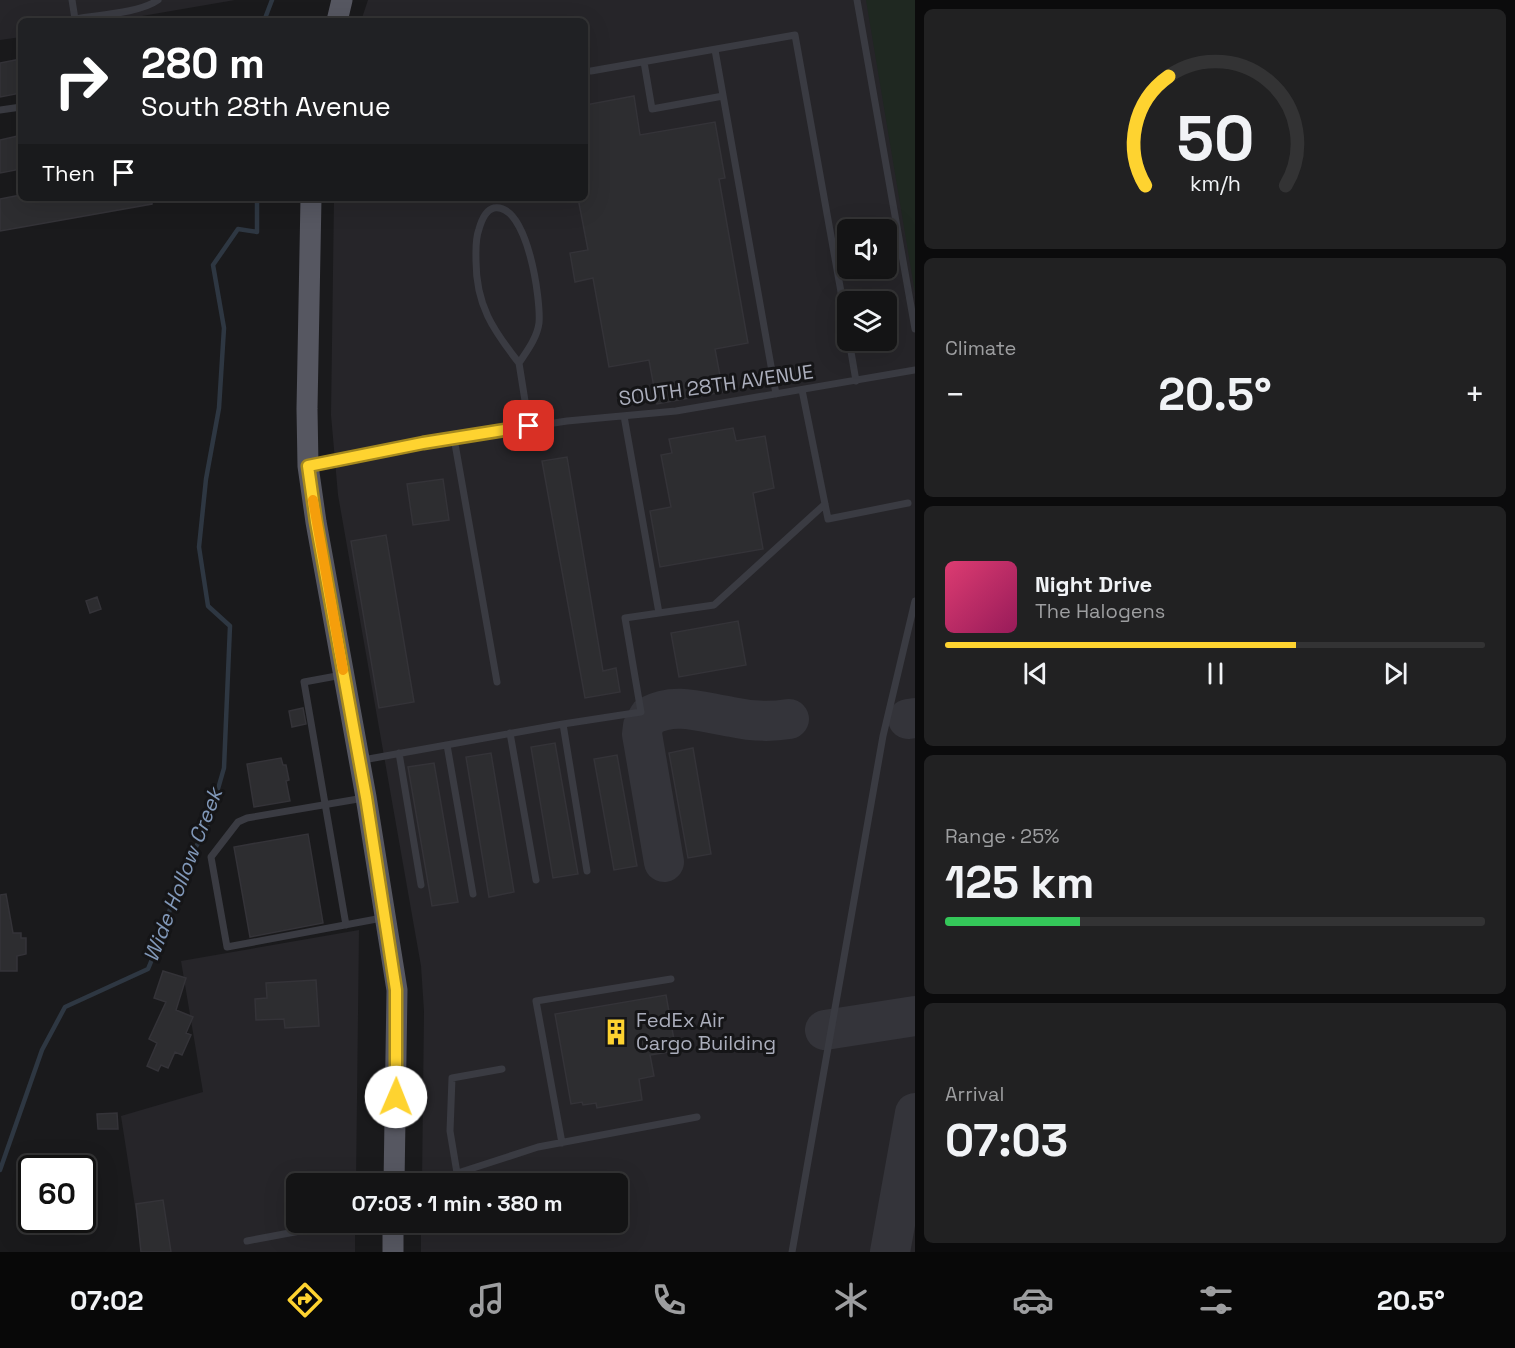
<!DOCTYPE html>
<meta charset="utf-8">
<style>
body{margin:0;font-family:"Space Grotesk",sans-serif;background:#212122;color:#f1f3f6;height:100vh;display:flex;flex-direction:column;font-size:22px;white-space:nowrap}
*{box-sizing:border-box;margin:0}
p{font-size:20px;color:#9d9ea0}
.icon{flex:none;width:33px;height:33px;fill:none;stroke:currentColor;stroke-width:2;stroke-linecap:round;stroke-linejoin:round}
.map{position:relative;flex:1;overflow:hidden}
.sheet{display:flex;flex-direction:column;gap:9px;padding:9px;background:#0b0b0c;width:600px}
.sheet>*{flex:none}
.hud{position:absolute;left:18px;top:18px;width:570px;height:183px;border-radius:9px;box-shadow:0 6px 24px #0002,0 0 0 2px #333334;background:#202124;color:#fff;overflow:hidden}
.controls{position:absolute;left:837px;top:219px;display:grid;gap:12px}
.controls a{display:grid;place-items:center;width:60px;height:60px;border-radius:9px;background:#141415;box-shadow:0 6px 24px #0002,0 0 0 2px #333334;font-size:30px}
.speed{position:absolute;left:18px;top:1155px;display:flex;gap:12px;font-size:30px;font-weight:700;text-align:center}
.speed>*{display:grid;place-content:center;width:78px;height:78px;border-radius:50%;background:#141415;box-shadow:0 6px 24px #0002,0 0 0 2px #333334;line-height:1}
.speed .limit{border:3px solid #111;border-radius:9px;background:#fff;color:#111}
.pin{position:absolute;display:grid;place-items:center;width:51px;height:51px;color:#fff;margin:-26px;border-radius:12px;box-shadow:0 3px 9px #0006}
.me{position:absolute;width:66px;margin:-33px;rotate:1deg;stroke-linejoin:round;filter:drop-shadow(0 0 4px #0008)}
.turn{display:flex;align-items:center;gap:21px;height:126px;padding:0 24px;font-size:27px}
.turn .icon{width:78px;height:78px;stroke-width:2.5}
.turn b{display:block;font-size:42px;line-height:51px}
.then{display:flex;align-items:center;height:57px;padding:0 24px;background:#0003;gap:12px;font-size:22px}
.big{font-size:45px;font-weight:700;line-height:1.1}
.sheet .card{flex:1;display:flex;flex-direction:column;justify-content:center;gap:9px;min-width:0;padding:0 21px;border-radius:9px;background:#212122}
.sheet .dial{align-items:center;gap:0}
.dial svg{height:156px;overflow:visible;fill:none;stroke:#333334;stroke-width:7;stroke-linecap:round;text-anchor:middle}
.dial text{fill:#f1f3f6;stroke:none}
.song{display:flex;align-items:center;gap:18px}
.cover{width:72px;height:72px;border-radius:9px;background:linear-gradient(135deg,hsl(340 70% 55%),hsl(330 70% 35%))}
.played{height:6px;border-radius:3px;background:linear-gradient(90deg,#fed330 65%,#333334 65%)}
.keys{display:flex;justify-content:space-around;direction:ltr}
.heat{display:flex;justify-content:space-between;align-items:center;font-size:33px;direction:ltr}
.charge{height:9px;border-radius:4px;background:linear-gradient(90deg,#34c759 25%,#333334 0)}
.trip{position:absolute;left:286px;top:1173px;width:342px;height:60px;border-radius:9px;background:#141415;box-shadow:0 6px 24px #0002,0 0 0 2px #333334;font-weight:700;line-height:60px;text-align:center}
.menu{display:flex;height:96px;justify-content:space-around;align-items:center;background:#080808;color:#9d9ea0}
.menu .icon{width:42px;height:42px}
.menu .selected{color:#fed330}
.menu b{font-size:27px;color:#f1f3f6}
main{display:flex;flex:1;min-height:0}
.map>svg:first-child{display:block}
</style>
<main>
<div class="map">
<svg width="915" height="1252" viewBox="0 0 915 1252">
<rect width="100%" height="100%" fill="#1a1a1c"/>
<!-- built -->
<path fill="#262529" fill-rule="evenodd" d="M 0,0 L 235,0 L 113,21 L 21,21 L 21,37 L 0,40 Z
M 368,0 L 915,0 L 915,1252 L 421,1252 L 421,1223 L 618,1222 L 618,1184 L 422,1183 L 424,1011 L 421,966 L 338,495 L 331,415 L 334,198 L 585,198 L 585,21 L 361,21 ZM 848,230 L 886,230 L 886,268 L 848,268 ZM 848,302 L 886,302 L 886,340 L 848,340 Z
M 359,930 L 356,1183 L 297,1184 L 297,1222 L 355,1223 L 355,1252 L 142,1252 L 121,1116 L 203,1092 L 181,961 Z"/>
<!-- green -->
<path fill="#1f2821" d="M 866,0 L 915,0 L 915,293 Z"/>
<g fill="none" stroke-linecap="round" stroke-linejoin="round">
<!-- stream -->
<path stroke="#2e3742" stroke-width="4.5" d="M 264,21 L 272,0
M 0,1170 L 42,1050 L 65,1007 L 148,969 L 160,940 L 182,872 L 207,827 L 224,768 L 230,626 L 208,606 L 199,547 L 206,479 L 219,408 L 224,328 L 213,265 L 238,229 L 257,232 L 257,198"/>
<!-- taxiway -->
<path stroke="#34343a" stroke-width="40" d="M 908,719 L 915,718
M 664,862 L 642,734 L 643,726 L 649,716 C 676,701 704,713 732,717 C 750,721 771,722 789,719
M 825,1030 L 915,1016
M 890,1252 L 915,1113"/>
</g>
<!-- building -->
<path fill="#2d2d30" stroke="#343338" stroke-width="1.5" d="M 21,59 L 21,93 L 0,97 L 0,63 Z
M 634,96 L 640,135 L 715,122 L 725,178 L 719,179 L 748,343 L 715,349 L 723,392 L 657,404 L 649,360 L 609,367 L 593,278 L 575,282 L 570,253 L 588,250 L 578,198 L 585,198 L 585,105 Z
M 18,136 L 19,140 L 21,140 L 21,169 L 0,173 L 0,140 Z
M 21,195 L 21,198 L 152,198 L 152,204 L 0,231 L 0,199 Z
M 733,428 L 736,441 L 765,436 L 774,488 L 753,493 L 763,549 L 660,567 L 650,511 L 671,507 L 661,455 L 672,453 L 669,439 Z
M 567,457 L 603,671 L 616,668 L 620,692 L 585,698 L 542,461 Z
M 443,479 L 449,520 L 413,525 L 407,484 Z
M 386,535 L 414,702 L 379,708 L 351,541 Z
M 97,597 L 101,609 L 90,613 L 86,601 Z
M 738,621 L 746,665 L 679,677 L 671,633 Z
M 303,708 L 306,724 L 292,727 L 289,711 Z
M 555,743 L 578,874 L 553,878 L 531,747 Z
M 693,748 L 711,854 L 688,858 L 669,753 Z
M 491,753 L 514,892 L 489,897 L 466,757 Z
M 617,755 L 637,866 L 614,870 L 594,759 Z
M 281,758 L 283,765 L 286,765 L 289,780 L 286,781 L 290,801 L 254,807 L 247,764 Z
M 434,763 L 458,902 L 432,906 L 408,767 Z
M 308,834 L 323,923 L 250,937 L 234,847 Z
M 6,894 L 13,933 L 21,933 L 21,938 L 26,938 L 26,954 L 17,956 L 17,971 L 0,971 L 0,895 Z
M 163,971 L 186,978 L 176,1010 L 193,1017 L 186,1033 L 191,1035 L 182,1055 L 175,1052 L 168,1068 L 161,1065 L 158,1071 L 147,1066 L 157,1043 L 149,1039 L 166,1002 L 154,998 Z
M 316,980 L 319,1026 L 285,1028 L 284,1019 L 256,1020 L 255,999 L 267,998 L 266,983 Z
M 666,995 L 676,1051 L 650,1055 L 654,1076 L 639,1079 L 642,1100 L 597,1108 L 596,1103 L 583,1105 L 582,1102 L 571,1104 L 555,1014 Z
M 117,1113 L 118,1129 L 98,1129 L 97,1114 Z
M 163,1200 L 171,1252 L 141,1252 L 136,1204 Z"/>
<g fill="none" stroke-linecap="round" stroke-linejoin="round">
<!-- service -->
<path stroke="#3a3b42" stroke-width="7" d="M 72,0 L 75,19 C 98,15 140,13 158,0
M 857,0 L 915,329
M 715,50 L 776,394
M 644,62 L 652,109 L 723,96
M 591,71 L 795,35 L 848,331
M 0,110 L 21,107
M 849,340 L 856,381
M 519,363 C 493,330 476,305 476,261 C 476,250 475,240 479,229 C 481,222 485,210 494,208 C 528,203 541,301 539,323 C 537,338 527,351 519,363 L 529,426
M 802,390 L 828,519 L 908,503
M 624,416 L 659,613
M 454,438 L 497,682
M 310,465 L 422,443 L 567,421 L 676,411 L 915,370
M 342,675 L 304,682 L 346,925
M 563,724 L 641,712 L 625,618 L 714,605 L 825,504
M 510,733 L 536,880
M 447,745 L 473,894
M 399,753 L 421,885
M 363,760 L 563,724 L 587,871
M 364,798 L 247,818 L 238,822 L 211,857 L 227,947 L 382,918
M 562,1143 L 536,1001 L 671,979
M 457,1173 L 450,1131 L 452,1078 L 502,1069
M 396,1182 L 430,1182 L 538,1147 L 697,1117
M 247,1241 L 348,1222
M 792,1252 L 883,736 L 915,601"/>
<!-- primary -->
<path stroke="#565761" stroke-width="21" d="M 337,21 L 342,0
M 311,198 L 307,409 L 308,466 L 316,522 L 366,797 L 397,990 L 394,1184
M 393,1252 L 393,1222"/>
</g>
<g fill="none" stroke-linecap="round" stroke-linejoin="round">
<!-- route casing -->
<g stroke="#a5891f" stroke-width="15">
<path id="route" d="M 396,1097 L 396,990 L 366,797 L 316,522 L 308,466 L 423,443 L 529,426"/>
</g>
<!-- route -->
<use href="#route" stroke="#fed330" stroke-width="10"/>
<!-- slow -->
<path stroke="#f59e0b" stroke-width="10" d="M 313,500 L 343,670"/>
</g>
<!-- icons -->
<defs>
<g id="building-bare" transform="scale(2.07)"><path d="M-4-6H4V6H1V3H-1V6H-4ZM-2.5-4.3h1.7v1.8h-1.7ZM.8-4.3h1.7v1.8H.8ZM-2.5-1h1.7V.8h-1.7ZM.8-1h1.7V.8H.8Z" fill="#fed330" stroke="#151517" stroke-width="2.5" paint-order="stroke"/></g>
</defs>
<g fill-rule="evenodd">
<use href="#building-bare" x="616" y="1032"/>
</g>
<g text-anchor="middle" stroke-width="6" stroke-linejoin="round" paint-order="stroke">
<!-- street labels -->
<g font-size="20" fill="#abaebc" stroke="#151517">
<text transform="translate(716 385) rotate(-8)" y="7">SOUTH 28TH AVENUE</text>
</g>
<!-- poi labels -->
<g font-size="20" fill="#abaebc" stroke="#151517" text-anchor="start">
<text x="636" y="1027">FedEx Air<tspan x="636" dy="23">Cargo Building</tspan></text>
</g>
<!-- water labels -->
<g font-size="21" font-style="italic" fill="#8198b9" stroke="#151517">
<text transform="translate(183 875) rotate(-69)" y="7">Wide Hollow Creek</text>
</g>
</g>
</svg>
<div class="controls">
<a><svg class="icon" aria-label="sound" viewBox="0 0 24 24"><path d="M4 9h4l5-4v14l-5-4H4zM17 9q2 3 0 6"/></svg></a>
<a><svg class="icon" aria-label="layers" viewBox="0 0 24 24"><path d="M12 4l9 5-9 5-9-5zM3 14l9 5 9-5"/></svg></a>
</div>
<div class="speed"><div class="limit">60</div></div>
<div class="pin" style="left:529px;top:426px;background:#d93025"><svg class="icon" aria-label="arrive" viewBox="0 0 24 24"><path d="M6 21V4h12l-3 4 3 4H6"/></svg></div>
<svg class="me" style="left:396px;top:1097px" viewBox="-20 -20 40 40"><circle r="19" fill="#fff"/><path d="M0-13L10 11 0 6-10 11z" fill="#fed330"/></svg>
<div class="trip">07:03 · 1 min · 380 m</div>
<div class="hud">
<div class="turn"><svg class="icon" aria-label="right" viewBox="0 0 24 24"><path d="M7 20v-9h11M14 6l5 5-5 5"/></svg><div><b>280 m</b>South 28th Avenue</div></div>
<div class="then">Then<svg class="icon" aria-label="arrive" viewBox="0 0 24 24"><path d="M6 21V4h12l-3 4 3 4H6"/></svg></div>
</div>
</div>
<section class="sheet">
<div class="card dial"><svg viewBox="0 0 100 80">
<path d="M14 69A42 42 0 1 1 86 69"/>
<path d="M14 69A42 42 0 0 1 26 13" stroke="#fed330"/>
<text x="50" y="56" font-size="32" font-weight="700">50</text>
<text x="50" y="72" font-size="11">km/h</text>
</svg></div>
<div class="card"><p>Climate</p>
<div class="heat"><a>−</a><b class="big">20.5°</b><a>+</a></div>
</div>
<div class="card">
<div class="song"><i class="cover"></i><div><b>Night Drive</b><p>The Halogens</p></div></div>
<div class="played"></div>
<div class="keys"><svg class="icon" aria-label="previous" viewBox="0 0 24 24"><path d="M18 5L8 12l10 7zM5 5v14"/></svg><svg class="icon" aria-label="pause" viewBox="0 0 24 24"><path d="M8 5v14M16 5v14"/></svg><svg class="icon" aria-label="next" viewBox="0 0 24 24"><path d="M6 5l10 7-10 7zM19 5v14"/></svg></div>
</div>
<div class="card"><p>Range · 25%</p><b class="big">125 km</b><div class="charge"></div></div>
<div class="card"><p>Arrival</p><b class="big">07:03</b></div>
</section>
</main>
<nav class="menu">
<b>07:02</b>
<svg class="icon selected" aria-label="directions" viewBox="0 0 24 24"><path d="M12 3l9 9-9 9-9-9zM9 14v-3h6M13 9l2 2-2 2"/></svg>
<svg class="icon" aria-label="music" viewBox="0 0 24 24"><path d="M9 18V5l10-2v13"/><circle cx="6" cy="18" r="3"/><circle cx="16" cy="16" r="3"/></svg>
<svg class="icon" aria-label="phone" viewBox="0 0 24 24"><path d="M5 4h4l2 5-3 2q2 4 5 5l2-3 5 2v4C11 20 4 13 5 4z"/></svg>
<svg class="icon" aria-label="climate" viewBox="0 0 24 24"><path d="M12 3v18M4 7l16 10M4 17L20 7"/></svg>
<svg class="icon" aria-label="car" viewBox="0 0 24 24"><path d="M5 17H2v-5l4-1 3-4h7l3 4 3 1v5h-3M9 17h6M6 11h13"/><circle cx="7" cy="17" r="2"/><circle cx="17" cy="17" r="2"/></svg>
<svg class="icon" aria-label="filters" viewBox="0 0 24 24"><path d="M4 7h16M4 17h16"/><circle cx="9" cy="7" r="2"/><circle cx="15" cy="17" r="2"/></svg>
<b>20.5°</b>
</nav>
